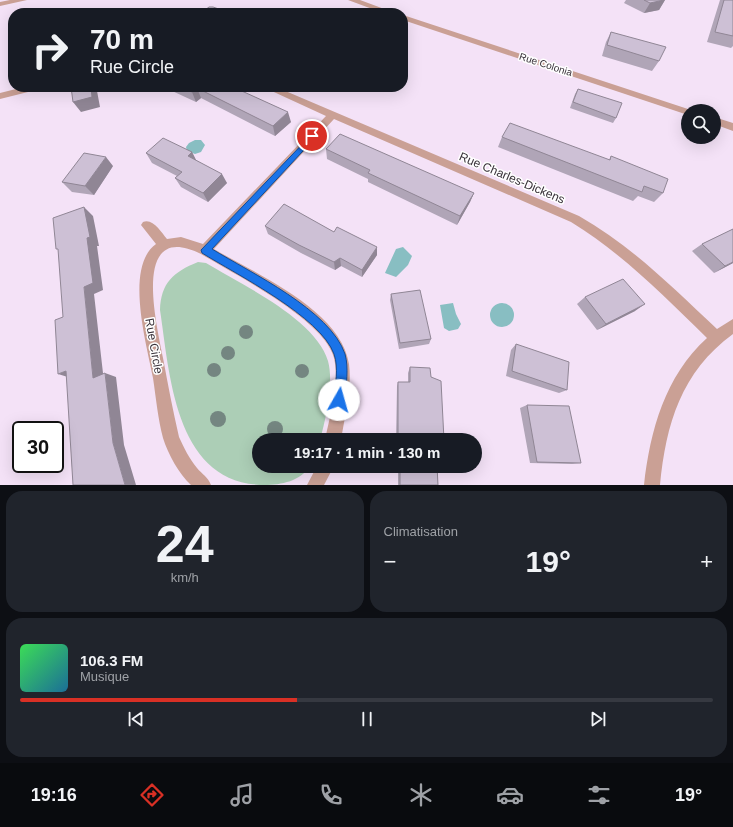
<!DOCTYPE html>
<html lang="fr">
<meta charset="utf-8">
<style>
body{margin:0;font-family:Helvetica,sans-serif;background:#20242c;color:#f1f3f6;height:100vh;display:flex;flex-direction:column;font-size:15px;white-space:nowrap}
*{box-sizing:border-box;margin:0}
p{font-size:13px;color:#9ea1a6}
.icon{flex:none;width:22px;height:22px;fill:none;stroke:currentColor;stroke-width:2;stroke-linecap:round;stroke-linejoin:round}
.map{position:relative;height:485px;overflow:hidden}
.details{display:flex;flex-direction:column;gap:6px;padding:6px;background:#0d0f14;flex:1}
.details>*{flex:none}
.hud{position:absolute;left:8px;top:8px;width:400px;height:84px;border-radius:16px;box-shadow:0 4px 16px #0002;background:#171b24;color:#f1f3f6;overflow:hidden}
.controls{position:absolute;left:681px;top:104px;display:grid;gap:8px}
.controls a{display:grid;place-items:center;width:40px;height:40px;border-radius:50%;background:#171b24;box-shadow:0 4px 16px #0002;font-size:20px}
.speed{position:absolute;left:12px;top:421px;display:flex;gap:8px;font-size:20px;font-weight:700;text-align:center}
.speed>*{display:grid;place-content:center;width:52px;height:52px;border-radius:50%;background:#171b24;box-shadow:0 4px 16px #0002;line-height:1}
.speed .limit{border:2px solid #111;border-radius:6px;background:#fff;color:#111}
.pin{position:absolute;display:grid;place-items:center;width:34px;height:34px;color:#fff;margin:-17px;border:2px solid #fff;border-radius:50%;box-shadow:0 1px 4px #0007}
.me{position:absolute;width:44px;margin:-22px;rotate:7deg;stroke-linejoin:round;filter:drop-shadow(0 0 3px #0008)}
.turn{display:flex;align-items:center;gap:14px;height:84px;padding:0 16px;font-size:18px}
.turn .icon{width:52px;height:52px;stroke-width:2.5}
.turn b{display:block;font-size:28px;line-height:34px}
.big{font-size:30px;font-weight:600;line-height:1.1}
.details .widget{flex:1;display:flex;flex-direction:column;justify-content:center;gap:6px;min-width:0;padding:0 14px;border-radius:16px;background:#20242c}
.details .dial{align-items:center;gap:0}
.dial b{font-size:52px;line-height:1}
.song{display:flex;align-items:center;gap:12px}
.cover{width:48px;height:48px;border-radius:6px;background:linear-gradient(135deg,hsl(130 70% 55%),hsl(200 70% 35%))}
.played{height:4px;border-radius:2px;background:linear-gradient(90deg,#d93025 40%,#363941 40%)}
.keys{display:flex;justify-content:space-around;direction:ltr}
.heat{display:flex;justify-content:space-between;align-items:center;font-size:22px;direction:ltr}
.details .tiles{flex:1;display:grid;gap:6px;grid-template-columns:1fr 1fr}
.widget:last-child{grid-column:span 2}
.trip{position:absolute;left:252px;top:433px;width:230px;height:40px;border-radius:20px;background:#171b24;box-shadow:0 4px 16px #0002;font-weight:600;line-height:40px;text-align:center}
.tab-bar{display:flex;height:64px;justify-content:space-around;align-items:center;background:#090b0e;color:#9ea1a6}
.tab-bar .icon{width:28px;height:28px}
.tab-bar .selected{color:#d93025}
.tab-bar b{font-size:18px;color:#f1f3f6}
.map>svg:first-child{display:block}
</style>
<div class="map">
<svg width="733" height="485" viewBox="0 0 733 485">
<rect width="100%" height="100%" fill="#f4e2f7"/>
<!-- green -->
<path fill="#acceb6" d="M 198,262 L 206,263 C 242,285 316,319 328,361 C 334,383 326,418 320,440 L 259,440 L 259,466 L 310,466 C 301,481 281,485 265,485 C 175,485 170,376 160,310 C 161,283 173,272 198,262 Z"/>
<!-- water -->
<path fill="#88bec2" d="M 195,140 L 201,140 L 205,145 L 201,152 L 195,154 L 187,151 L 186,147 L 189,143 Z
M 403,247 L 412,256 L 408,265 L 396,277 L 385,273 L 396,249 Z
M490 315a12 12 0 1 1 24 0a12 12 0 1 1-24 0Z
M 453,303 L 456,314 L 461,324 L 458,329 L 449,331 L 444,328 L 440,305 Z"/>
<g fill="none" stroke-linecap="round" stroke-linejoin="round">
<!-- minor -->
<path fill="#caa095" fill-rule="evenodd" d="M 10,0 L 27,0 L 0,6 L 0,2 Z
M 348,0 L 360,0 L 395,13 L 383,13 Z
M 403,15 L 691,110 L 692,111 L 688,111 L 688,115 L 403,20 Z
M 24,87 L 42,87 L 40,89 L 0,99 L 0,93 Z
M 263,87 L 276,87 L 579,216 C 632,246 673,288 717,329 L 733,319 L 733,334 C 681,372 666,424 660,485 L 644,485 C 650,431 665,376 707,338 C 664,296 623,254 571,222 L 334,119 L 214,249 C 256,274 341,310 349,364 C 352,389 345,415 341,440 L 325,440 C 330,414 340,385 334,358 C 325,320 234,274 201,254 C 130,219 157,326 163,358 C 168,385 173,411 179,437 C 184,448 189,458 197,468 C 202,474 208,477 211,485 L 191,485 C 179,474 168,454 163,438 C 158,419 156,398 153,378 C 147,345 124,267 156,244 L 141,225 L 143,222 C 153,218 161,232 167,239 L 181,237 L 203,244 L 326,116 Z
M 714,117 L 733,123 L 733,131 L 714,124 Z
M 317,466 L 334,466 L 324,485 L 307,485 Z"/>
</g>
<!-- trees -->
<g fill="#748681">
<circle cx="246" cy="332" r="7"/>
<circle cx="228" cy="353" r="7"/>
<circle cx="214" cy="370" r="7"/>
<circle cx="302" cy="371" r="7"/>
<circle cx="218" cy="419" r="8"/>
<circle cx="275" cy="429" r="8"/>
</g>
<!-- wall -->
<path fill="#b0a5b7" d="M 626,0 L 665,0 L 659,10 L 644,13 L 624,3 Z
M 720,0 L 733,0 L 733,46 L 731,48 L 707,42 Z
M 611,32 L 659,61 L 652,71 L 602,56 L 606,42 Z
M 168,87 L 233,87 L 291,122 L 275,136 L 201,98 L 196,102 L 170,90 Z
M 578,89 L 616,118 L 613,123 L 570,108 L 575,94 Z
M 502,137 L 609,160 L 611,156 L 663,193 L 654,202 L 638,196 L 633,201 L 498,147 Z
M 326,149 L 474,193 L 470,202 L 457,225 L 368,182 L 368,179 L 327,159 Z
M 192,152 L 196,160 L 227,183 L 208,202 L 181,187 L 175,178 L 177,176 L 152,163 L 146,153 Z
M 113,166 L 94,195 L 72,192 L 62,182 Z
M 265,226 L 377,255 L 362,277 L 341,266 L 335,270 L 301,253 L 268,234 Z
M 733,229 L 733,263 L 714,273 L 692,251 L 702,244 Z
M 391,294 L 431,339 L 429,344 L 399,349 L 390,300 Z
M 585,297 L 635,311 L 597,330 L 577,304 Z
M 516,344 L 567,390 L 559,393 L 506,376 L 511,350 Z
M 410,367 L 431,377 L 444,440 L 396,440 L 397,386 L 398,382 L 408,382 L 408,373 Z
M 527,405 L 581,463 L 572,464 L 530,463 L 520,408 Z
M 398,466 L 437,466 L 438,485 L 398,485 Z"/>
<!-- shaded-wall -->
<path fill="#908695" d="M 664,0 L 665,0 L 659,10 L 644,13 L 650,3 Z
M 91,87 L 95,87 L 97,91 L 100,107 L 81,112 L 73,102 Z
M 197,88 L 201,98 L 196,102 L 192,92 Z
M 288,112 L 291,122 L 275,136 L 273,126 Z
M 192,152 L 197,162 L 188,156 Z
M 106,157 L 113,166 L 94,195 L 85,186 Z
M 222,174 L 227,183 L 208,202 L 203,193 Z
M 474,193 L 470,202 L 457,225 L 460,216 Z
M 84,207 L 93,216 L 99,246 L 97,246 L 103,290 L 94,294 L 104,382 L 93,378 L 84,287 Z
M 377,247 L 377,255 L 362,277 L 362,270 Z
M 340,258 L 341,266 L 335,270 L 334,262 Z
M 733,262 L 733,263 L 714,273 L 725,266 Z
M 645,304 L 635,311 L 597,330 L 606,324 Z
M 66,371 L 71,378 L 58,374 Z
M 105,373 L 116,377 L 124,445 L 136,485 L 125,485 L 113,443 Z"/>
<!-- building -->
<path fill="#cdc0d5" stroke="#908695" d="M 644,0 L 664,0 L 650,3 Z
M 724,0 L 733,0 L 733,36 L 715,32 Z
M 209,7 L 213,7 L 230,13 L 201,13 Z
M 611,32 L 666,47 L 659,61 L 607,45 Z
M 71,87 L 91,87 L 92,97 L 73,102 Z
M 180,87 L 233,87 L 288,112 L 273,126 L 197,88 L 192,92 Z
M 578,89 L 622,103 L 616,118 L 573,102 Z
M 510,123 L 610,160 L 611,156 L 668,179 L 663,193 L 644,186 L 642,192 L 502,137 Z
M 340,134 L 474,193 L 460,216 L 368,173 L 370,170 L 326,149 Z
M 163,138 L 192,152 L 188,156 L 222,174 L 203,193 L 175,178 L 182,172 L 146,153 Z
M 84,153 L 106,157 L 85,186 L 62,182 Z
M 284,204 L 334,232 L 337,227 L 377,247 L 362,270 L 340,258 L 334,262 L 299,245 L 265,226 Z
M 84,207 L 90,237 L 87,238 L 93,283 L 84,287 L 93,378 L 105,373 L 113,443 L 125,485 L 73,485 L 66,371 L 58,374 L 55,320 L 63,317 L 58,249 L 56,249 L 53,218 Z
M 733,229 L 733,262 L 725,266 L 702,244 Z
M 623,279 L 645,304 L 606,324 L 585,297 Z
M 420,290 L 431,339 L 400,343 L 391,294 Z
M 516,344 L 569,362 L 567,390 L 512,371 Z
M 410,367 L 430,368 L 431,377 L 441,381 L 444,440 L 398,440 L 398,382 L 410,382 Z
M 527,405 L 569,406 L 581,463 L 537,462 Z
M 400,466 L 437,466 L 438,485 L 400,485 Z"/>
<!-- route -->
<path fill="#1a73e8" stroke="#114b97" d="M 312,134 L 316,136 L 315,138 L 212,249 C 251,273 330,310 345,354 C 349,368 346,385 345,400 L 343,404 L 339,405 L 335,404 L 334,400 C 335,385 339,368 334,354 C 321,317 236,274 202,253 L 201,250 Z"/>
<g text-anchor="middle" stroke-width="3" stroke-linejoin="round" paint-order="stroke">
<!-- far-street labels -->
<g font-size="10" fill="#383139" stroke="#fff">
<text transform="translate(546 64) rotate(18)" y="4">Rue Colonia</text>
</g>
<!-- street labels -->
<g font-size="12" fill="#383139" stroke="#fff">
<text transform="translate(512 178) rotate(23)" y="4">Rue Charles-Dickens</text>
<text transform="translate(154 346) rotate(80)" y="4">Rue Circle</text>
</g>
</g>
</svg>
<div class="controls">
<a><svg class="icon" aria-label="search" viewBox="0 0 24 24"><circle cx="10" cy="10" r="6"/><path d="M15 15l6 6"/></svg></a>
</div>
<div class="speed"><div class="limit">30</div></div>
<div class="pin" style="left:312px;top:136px;background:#d93025"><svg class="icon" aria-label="arrive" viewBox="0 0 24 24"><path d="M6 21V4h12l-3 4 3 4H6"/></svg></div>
<svg class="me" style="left:339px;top:400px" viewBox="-20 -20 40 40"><circle r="19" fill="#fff"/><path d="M0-13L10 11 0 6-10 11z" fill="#1a73e8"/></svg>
<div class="trip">19:17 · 1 min · 130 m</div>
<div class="hud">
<div class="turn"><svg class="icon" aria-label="right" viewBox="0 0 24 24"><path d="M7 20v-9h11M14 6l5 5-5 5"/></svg><div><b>70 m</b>Rue Circle</div></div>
</div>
</div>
<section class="details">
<div class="tiles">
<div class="widget dial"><b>24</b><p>km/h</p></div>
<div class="widget"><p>Climatisation</p>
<div class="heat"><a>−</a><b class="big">19°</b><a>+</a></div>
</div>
<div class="widget">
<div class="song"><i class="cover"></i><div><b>106.3 FM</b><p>Musique</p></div></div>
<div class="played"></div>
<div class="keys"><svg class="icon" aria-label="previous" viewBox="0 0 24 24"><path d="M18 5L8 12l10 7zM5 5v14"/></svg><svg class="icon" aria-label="pause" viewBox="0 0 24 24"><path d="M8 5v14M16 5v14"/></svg><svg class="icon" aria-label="next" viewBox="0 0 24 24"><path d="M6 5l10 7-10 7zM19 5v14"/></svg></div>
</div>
</div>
</section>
<nav class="tab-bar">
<b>19:16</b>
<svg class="icon selected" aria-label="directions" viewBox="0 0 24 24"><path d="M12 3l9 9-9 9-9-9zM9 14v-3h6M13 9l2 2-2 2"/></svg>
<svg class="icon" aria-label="music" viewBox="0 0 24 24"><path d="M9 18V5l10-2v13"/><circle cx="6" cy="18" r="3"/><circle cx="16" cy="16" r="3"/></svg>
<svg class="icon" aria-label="phone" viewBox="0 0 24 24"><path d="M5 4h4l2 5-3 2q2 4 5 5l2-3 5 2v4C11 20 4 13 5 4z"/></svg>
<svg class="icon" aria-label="climate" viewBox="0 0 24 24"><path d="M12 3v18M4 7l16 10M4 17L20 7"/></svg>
<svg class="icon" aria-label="car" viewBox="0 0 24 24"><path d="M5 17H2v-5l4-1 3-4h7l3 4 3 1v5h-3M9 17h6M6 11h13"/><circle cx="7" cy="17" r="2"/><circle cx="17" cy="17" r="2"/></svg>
<svg class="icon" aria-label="filters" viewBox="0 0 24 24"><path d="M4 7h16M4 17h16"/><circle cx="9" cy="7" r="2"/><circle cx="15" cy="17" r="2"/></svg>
<b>19°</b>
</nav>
